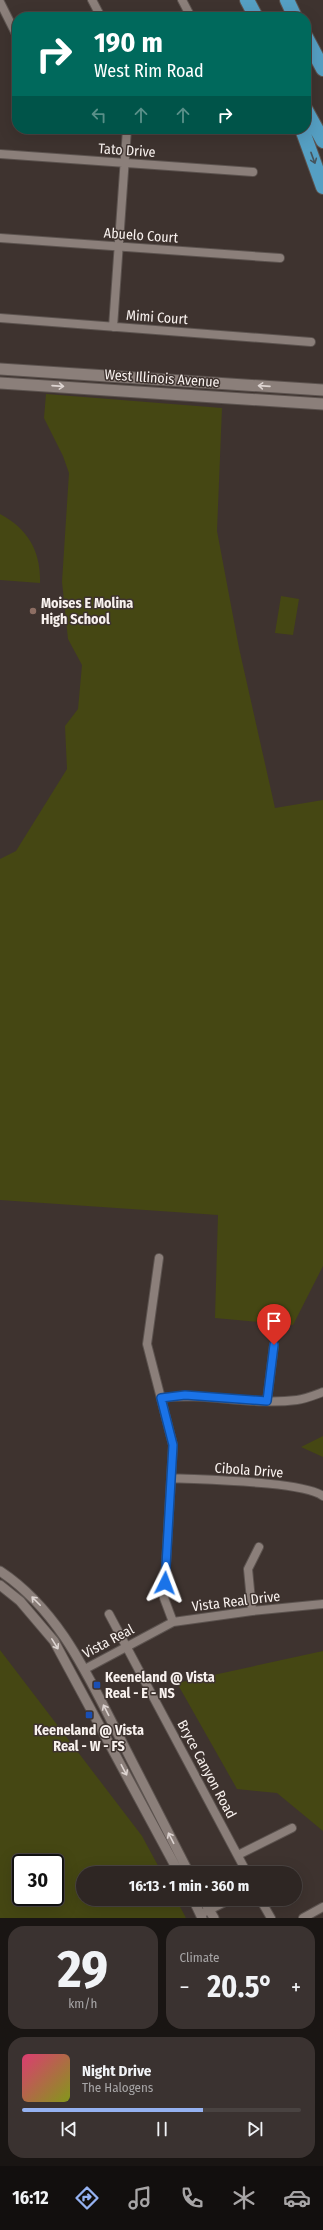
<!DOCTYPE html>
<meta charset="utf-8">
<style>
body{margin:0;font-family:"Fira Sans Condensed",sans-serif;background:#3a3230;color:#f1f3f6;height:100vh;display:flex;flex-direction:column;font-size:15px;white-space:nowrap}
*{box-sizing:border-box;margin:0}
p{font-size:13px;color:#a7a5a6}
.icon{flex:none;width:22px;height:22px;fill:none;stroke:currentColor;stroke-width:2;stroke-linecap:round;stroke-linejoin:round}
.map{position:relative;height:1918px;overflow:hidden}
.panel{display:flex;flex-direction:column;gap:8px;padding:8px;background:#191513;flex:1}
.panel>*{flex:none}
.top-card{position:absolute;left:12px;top:12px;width:299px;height:122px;border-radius:16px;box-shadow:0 4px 16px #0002,0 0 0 1px #494341;background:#00695c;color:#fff;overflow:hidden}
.speed{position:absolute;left:12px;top:1854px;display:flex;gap:8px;font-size:20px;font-weight:700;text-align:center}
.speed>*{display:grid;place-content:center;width:52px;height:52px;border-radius:50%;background:#2e2623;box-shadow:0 4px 16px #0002,0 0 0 1px #494341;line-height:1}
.speed .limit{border:2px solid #111;border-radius:6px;background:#fff;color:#111}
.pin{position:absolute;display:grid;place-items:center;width:34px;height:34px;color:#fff;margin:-41px -17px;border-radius:50% 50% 50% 0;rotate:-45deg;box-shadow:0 0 4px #0007}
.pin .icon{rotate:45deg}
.me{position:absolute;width:44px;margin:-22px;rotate:3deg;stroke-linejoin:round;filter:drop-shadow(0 0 3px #0008)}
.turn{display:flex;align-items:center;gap:14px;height:84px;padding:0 16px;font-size:18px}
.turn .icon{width:52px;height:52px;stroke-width:2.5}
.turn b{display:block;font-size:28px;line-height:34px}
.lanes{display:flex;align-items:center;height:38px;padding:0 16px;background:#0003;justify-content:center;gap:20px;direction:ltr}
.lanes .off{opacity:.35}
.big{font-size:30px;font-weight:700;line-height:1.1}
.panel .card{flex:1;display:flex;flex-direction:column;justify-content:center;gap:6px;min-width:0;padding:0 14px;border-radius:16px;background:#3a3230}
.panel .dial{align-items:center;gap:0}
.dial b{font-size:52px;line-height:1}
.song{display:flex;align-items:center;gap:12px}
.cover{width:48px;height:48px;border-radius:6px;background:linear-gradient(135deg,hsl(340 70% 55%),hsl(70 70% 35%))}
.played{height:4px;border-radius:2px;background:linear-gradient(90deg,#95b2f1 65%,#494341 65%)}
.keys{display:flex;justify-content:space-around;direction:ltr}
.heat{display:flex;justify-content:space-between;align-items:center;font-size:22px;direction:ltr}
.panel .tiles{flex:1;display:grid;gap:8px;grid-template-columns:1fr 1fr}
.card:last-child{grid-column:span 2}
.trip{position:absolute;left:76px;top:1866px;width:226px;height:40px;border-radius:20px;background:#2e2623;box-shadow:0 4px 16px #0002,0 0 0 1px #494341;font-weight:700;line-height:40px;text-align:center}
.tabs{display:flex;height:64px;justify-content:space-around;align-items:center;background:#120f0e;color:#a7a5a6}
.tabs .icon{width:28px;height:28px}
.tabs .selected{color:#95b2f1}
.tabs b{font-size:18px;color:#f1f3f6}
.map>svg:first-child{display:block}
</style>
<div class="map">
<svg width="323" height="1918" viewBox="0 0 323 1918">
<rect width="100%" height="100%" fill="#3e332f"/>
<!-- green -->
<path fill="#454713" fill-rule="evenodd" d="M 46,394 L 222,408 L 217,531 L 239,648 L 275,808 L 323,800 L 323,1266 L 293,1325 L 215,1318 L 218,1215 L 0,1200 L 0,859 L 16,851 L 67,769 L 65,726 L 78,709 L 82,665 L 68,639 L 62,582 L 69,473 L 63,456 L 44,418 Z
M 0,514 C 28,529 41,551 40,583 L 0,580 Z
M 281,596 L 299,599 L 293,635 L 275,633 Z
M 323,1436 L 323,1457 L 301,1447 Z
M 0,1650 L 142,1836 L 162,1873 L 83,1873 L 83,1899 L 176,1899 L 186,1918 L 0,1918 ZM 21,1863 L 55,1863 L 55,1897 L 21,1897 Z
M 323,1651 L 323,1831 L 277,1793 L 237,1789 L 177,1683 Z"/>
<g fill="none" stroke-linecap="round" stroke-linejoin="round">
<!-- minor casing -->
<g stroke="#5c534f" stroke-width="10">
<path id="minor" d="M 92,0 L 101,17
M 182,0 L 191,17
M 0,2 L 17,36
M 0,154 L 253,172
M 0,238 L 280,258
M 0,318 L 311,342
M 113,327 L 127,129
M 159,1258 L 147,1344 L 173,1445 L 164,1598 L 173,1622
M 161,1398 C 206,1392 251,1406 297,1400 C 305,1399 315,1395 323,1392
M 267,1401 L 274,1345
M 171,1478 C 201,1480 302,1481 323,1496
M 252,1611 L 248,1569 L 259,1547
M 109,1614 L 247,1873
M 85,1669 L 173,1622 L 252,1611 L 323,1604
M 238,1855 L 292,1828
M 260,1899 L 271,1918
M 205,1912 L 231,1899
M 303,1918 L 323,1907"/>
</g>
<!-- tertiary casing -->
<g stroke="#5c534f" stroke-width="11">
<path id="tertiary" d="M 0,1571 C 60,1611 88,1676 120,1738 C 143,1783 166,1828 189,1873
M 0,1585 L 20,1601 L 54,1641 L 179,1873
M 193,1899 L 202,1918
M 203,1899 L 214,1918"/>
</g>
<!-- secondary casing -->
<g stroke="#5c534f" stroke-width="13">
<path id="secondary" d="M 0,369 L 323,390
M 0,383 L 323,404"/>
</g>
<!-- motorway casing -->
<g stroke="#5c534f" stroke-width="16">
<path id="motorway" d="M 247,0 L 256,17
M 287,0 L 295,17
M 306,37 L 323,69
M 306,110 L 323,141
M 302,129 L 323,187"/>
</g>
<!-- minor -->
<use href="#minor" stroke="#8b7f7a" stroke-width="8"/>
<!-- tertiary -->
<use href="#tertiary" stroke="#8b7f7a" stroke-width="9"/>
<!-- secondary -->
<use href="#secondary" stroke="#8b7f7a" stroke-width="11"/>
<!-- motorway -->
<use href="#motorway" stroke="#559fc3" stroke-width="14"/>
</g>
<!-- one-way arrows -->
<defs><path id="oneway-shaft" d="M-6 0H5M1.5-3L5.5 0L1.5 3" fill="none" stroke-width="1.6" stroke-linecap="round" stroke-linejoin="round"/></defs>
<use stroke="#45535b" href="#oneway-shaft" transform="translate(313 158) rotate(70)"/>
<g stroke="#ddd4d1">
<use href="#oneway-shaft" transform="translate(58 386) rotate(4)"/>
<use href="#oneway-shaft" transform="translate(264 386) rotate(-176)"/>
<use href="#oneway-shaft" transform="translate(36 1601) rotate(-135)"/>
<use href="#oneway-shaft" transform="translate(55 1644) rotate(58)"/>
<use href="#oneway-shaft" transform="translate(106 1710) rotate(-117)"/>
<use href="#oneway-shaft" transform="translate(124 1770) rotate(62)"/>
<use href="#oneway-shaft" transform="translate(171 1838) rotate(-117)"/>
</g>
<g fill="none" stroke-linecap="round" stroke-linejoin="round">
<!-- route casing -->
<g stroke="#114b97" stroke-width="10">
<path id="route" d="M 165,1583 L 173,1445 L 161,1398 L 185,1395 L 267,1401 L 274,1345"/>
</g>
<!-- route -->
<use href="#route" stroke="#1a73e8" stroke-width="7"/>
</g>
<!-- markers -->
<circle fill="#8d6e63" stroke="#3e332f" stroke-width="1.5" cx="33" cy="611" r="4"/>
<g fill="#1a4fb4" stroke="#3e332f" stroke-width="1.5">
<rect x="93" y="1681" width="8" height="8" rx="2"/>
<rect x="85" y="1711" width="8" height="8" rx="2"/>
</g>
<g text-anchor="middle" stroke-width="3" stroke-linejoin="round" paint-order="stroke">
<!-- street labels -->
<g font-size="14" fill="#f8f1ee" stroke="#3e332f">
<text transform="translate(127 150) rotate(4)" y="5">Tato Drive</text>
<text transform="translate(141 235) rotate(4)" y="5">Abuelo Court</text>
<text transform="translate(157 317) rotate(4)" y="5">Mimi Court</text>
<text transform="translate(162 378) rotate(4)" y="5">West Illinois Avenue</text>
<text transform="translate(249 1470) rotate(4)" y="5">Cibola Drive</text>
<text transform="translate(236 1601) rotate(-7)" y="5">Vista Real Drive</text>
<text transform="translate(108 1641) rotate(-28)" y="5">Vista Real</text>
<text transform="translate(207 1769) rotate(62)" y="5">Bryce Canyon Road</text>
</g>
<!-- poi labels -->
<g font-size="14" font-weight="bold" fill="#f8f1ee" stroke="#3e332f" text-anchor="start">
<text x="41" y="608">Moises E Molina<tspan x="41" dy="16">High School</tspan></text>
<text x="105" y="1682">Keeneland @ Vista<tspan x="105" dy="16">Real - E - NS</tspan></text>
<text x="89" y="1735" text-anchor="middle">Keeneland @ Vista<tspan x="89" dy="16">Real - W - FS</tspan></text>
</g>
</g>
</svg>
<div class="speed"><div class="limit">30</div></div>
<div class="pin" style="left:274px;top:1345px;background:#d93025"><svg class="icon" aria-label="arrive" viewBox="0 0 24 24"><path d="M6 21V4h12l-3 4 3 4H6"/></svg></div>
<svg class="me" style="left:165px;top:1583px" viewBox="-20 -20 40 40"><path d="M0-17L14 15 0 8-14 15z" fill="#1a73e8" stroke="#fff" stroke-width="4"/></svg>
<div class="trip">16:13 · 1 min · 360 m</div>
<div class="top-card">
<div class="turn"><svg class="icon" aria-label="right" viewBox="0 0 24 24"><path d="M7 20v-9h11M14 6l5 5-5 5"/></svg><div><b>190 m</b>West Rim Road</div></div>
<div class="lanes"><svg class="icon off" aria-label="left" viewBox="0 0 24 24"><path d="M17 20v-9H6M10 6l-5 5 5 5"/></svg><svg class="icon off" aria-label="ahead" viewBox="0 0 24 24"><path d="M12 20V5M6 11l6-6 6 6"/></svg><svg class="icon off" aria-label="ahead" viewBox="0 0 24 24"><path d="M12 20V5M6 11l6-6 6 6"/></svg><svg class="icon" aria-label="right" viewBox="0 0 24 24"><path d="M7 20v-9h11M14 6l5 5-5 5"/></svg></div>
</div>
</div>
<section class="panel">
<div class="tiles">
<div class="card dial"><b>29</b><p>km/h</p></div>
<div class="card"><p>Climate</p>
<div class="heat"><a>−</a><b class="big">20.5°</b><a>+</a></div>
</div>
<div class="card">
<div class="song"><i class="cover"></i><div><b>Night Drive</b><p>The Halogens</p></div></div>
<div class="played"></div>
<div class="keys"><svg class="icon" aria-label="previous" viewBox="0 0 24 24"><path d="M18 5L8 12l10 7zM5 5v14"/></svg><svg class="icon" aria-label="pause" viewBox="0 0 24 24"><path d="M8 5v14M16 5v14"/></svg><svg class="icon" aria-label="next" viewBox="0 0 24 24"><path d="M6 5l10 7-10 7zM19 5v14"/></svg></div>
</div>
</div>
</section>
<nav class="tabs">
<b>16:12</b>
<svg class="icon selected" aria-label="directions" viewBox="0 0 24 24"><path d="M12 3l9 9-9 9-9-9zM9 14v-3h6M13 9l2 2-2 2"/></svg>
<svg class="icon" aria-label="music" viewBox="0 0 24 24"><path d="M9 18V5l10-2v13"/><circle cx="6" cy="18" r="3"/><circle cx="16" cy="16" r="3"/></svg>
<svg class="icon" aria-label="phone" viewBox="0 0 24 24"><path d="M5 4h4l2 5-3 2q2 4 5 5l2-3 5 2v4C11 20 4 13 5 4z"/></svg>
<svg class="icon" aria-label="climate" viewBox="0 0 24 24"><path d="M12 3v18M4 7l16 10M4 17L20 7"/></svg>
<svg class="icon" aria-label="car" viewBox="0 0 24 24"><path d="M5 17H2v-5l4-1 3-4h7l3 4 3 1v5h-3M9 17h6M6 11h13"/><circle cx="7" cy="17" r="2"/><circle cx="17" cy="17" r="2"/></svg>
</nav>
